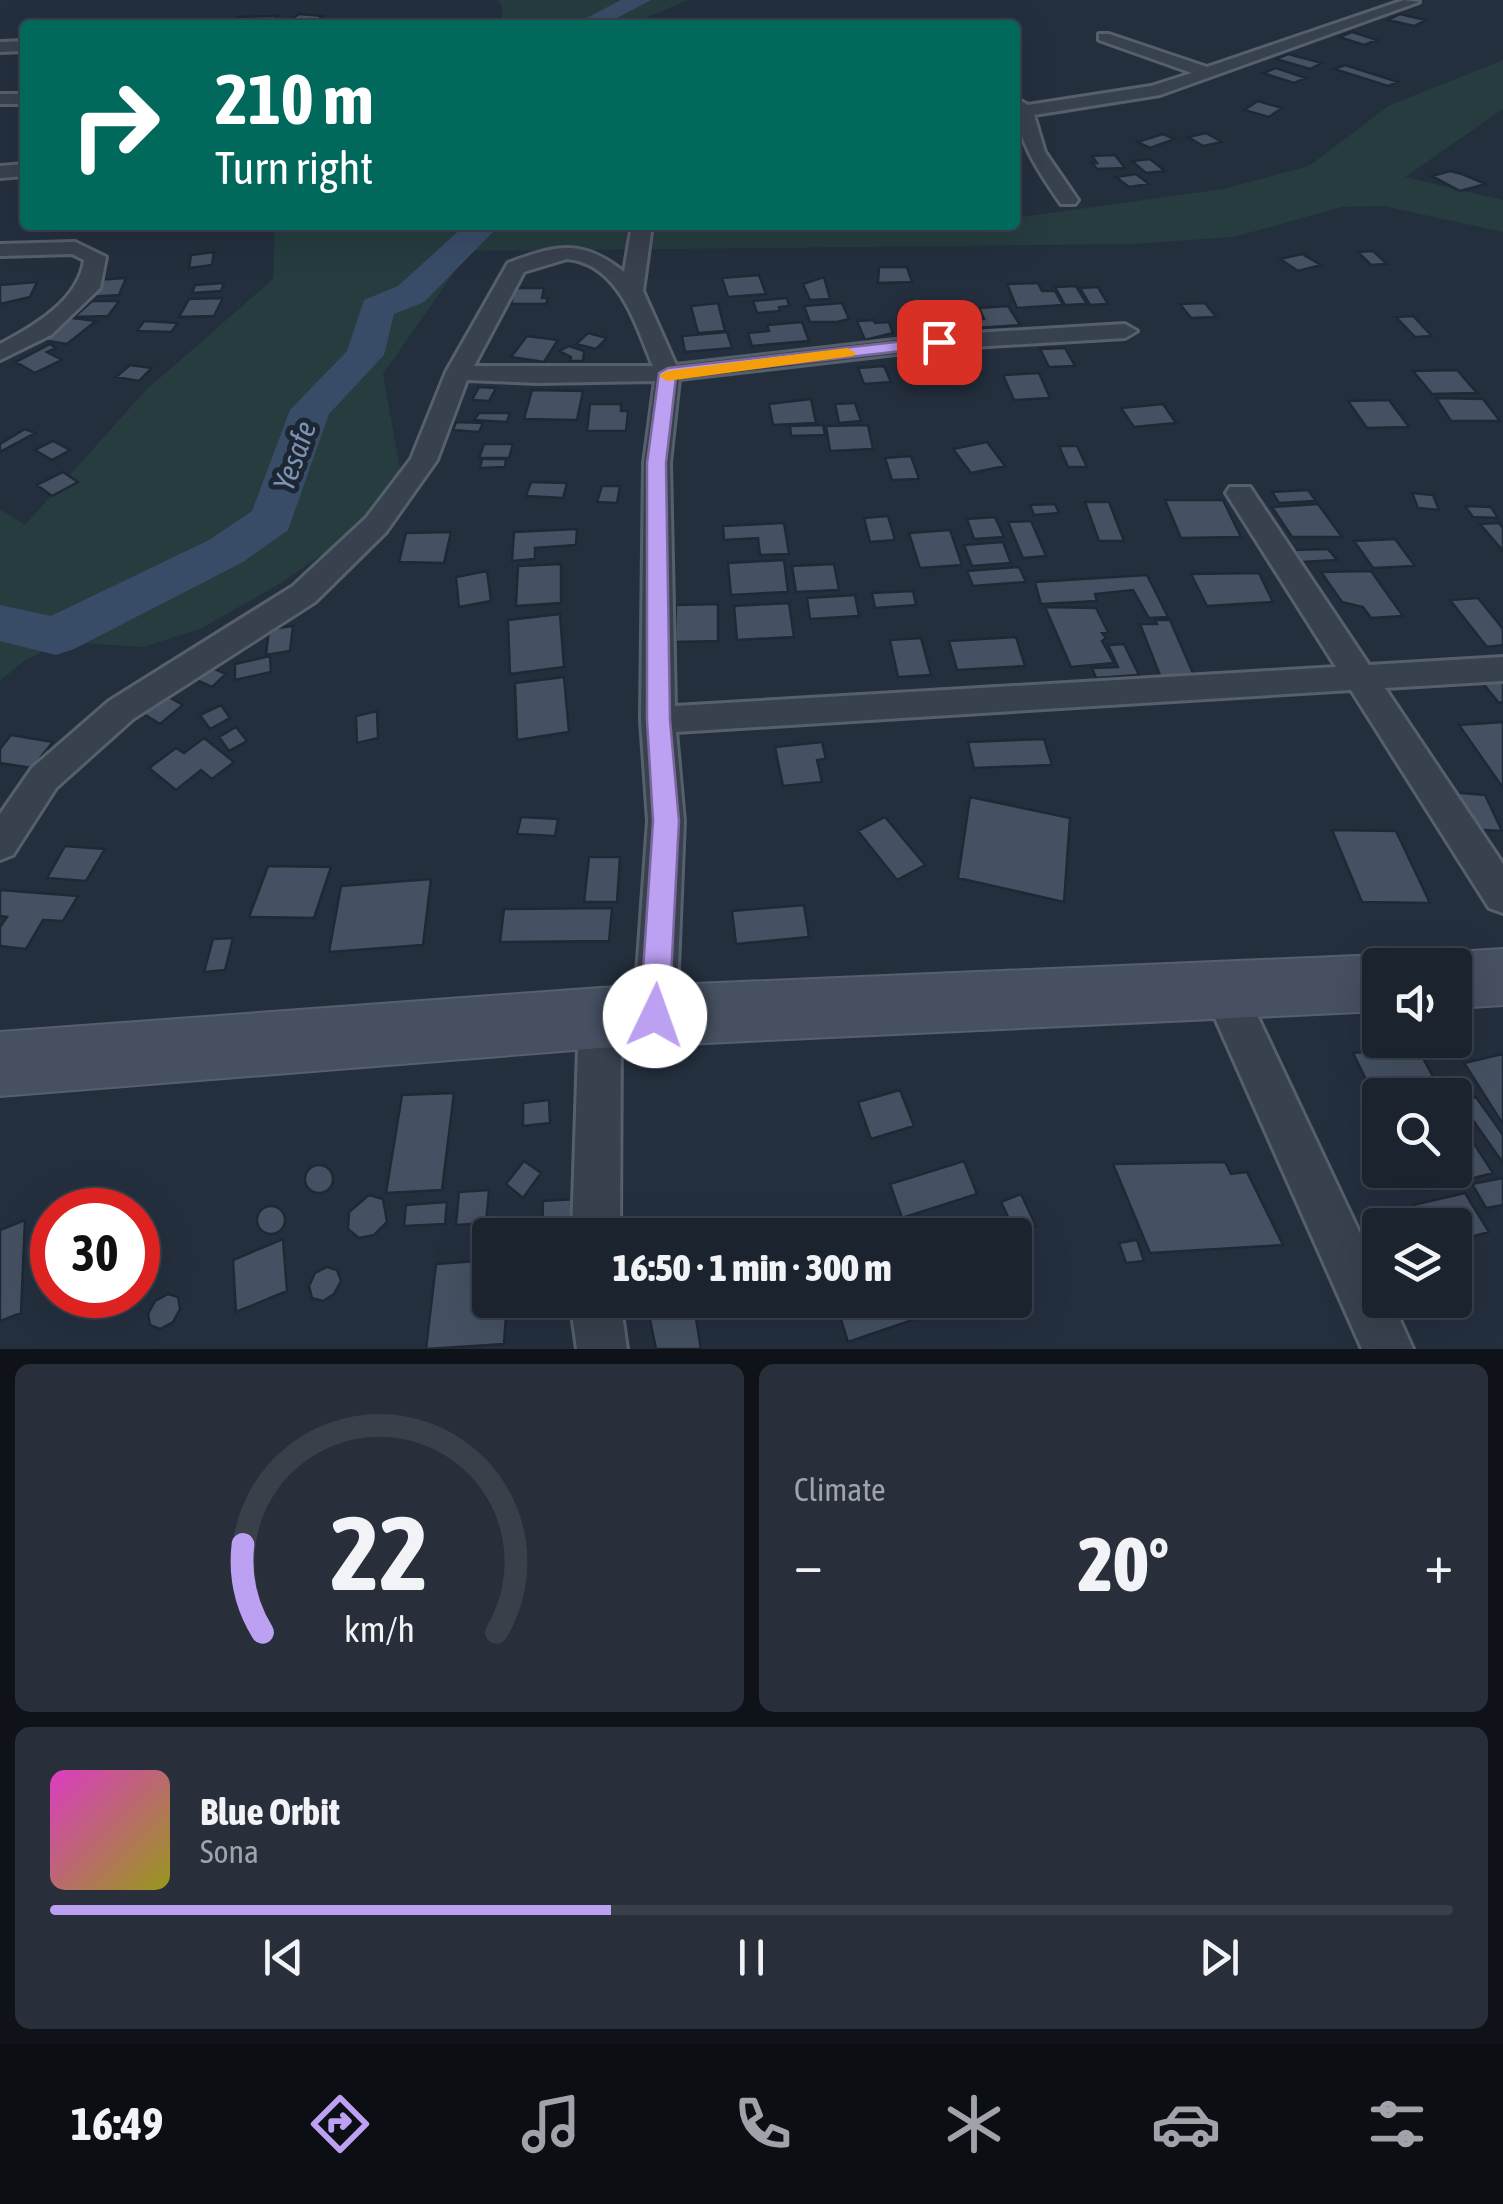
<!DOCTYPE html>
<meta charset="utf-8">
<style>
body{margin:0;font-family:"Asap Condensed",sans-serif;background:#282f3a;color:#f1f3f6;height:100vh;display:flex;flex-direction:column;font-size:38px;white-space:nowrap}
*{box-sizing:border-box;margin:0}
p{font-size:32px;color:#a0a4aa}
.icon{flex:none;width:55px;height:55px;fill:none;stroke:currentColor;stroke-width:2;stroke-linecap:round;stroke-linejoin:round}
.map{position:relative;height:1349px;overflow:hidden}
.sheet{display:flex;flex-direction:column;gap:15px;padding:15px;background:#0f1319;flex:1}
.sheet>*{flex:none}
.banner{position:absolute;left:20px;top:20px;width:1000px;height:210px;border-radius:10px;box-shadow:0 10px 40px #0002,0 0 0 2px #39404a;background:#00695c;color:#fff;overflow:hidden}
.fabs{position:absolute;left:1362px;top:948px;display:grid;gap:20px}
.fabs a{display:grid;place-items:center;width:110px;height:110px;border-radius:10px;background:#1b232e;box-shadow:0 10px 40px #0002,0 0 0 2px #39404a;font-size:50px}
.speed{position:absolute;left:30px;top:1188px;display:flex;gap:20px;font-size:50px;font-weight:700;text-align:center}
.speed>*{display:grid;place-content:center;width:130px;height:130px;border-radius:50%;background:#1b232e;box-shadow:0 10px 40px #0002,0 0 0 2px #39404a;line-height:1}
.speed .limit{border:15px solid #d22;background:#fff;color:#111}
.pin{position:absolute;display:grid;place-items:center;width:85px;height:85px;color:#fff;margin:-42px;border-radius:20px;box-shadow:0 5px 15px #0006}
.me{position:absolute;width:110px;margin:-55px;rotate:3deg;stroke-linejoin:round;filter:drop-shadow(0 0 8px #0008)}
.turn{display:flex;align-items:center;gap:35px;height:210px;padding:0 30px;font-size:45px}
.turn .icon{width:130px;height:130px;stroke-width:2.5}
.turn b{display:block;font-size:70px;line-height:85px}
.big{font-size:75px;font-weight:800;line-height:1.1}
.sheet .card{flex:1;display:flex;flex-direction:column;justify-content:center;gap:15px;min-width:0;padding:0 35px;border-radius:15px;background:#282f3a}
.sheet .dial{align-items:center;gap:0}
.dial svg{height:260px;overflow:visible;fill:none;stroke:#39404a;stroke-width:7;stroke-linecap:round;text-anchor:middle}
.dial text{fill:#f1f3f6;stroke:none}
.song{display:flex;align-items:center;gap:30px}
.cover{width:120px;height:120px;border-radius:15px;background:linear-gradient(135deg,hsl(310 70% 55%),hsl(60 70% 35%))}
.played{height:10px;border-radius:5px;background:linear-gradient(90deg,#bca0f2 40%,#39404a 40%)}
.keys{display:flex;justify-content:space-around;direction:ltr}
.heat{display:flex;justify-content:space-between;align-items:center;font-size:55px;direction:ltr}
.sheet .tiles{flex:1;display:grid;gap:15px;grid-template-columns:1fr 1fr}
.card:last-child{grid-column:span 2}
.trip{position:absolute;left:472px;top:1218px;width:560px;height:100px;border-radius:10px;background:#1b232e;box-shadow:0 10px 40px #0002,0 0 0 2px #39404a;font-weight:800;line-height:100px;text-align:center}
.menu{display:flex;height:160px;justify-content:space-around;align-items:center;background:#0b0e12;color:#a0a4aa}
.menu .icon{width:70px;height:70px}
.menu .on{color:#bca0f2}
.menu b{font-size:45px;color:#f1f3f6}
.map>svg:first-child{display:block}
</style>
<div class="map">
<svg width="1503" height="1349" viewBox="0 0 1503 1349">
<rect width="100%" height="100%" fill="#242f3e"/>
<!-- green -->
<path fill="#263c3f" d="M 497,0 L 688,0 L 643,19 L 643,25 L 497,25 L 502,19 L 502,5 Z
M 1503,60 L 1503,109 L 1405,177 L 1503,200 L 1503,232 L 1383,206 L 1342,207 L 1234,237 L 1133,244 L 469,251 L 383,374 L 402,480 L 383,512 L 281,583 L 200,629 L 143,647 L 63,642 L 24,661 L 0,681 L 0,509 L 25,525 L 145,391 L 273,279 L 275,225 L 1015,225 L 1015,218 L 1223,189 L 1309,166 L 1390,105 Z"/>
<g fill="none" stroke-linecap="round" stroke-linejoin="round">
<!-- river -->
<path fill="#394c67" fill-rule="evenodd" d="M 621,0 L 651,0 L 604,25 L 573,25 Z
M 465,225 L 500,225 L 424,302 L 394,314 L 384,355 L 329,414 L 288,530 L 243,562 L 74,649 L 56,655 L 0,641 L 0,605 L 51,616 L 209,540 L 252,511 L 290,410 L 347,351 L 364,300 L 398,286 Z"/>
</g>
<!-- building -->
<path fill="#455162" stroke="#1f2835" stroke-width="2.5" d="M 299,14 L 323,16 L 310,25 L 282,25 Z
M 1400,14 L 1412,17 L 1426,20 L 1414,26 L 1388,20 Z
M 278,16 L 272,24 L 235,20 L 238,17 Z
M 1352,32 L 1377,40 L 1364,45 L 1339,37 Z
M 1288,54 L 1322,63 L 1310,69 L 1276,59 Z
M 1345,65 L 1398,82 L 1388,86 L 1334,69 Z
M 1276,68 L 1306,78 L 1294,83 L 1263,73 Z
M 1258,101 L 1282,108 L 1269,117 L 1244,110 Z
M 1206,133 L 1222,142 L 1203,146 L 1188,137 Z
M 1163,134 L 1175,139 L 1150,148 L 1137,142 Z
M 1115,155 L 1125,168 L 1097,169 L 1092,163 L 1097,163 L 1092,156 Z
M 1150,159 L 1165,171 L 1146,173 L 1132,161 Z
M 1450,171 L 1462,174 L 1486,184 L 1460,191 L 1432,176 Z
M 1136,174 L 1149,184 L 1129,187 L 1116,177 Z
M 1373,251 L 1387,264 L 1371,265 L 1358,252 Z
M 214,252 L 212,265 L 189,268 L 191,255 Z
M 1302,254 L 1321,265 L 1298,271 L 1280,259 Z
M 879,267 L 907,267 L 912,282 L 878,283 Z
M 759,275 L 766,294 L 728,297 L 722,278 Z
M 824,277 L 830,299 L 810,300 L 803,284 Z
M 126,278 L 119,295 L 88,297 L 96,280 Z
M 37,282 L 30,297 L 0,304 L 0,285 Z
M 224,283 L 221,291 L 192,293 L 195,285 Z
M 1038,283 L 1042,291 L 1055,291 L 1063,305 L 1017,308 L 1007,284 Z
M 1076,286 L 1087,304 L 1065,305 L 1055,287 Z
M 1098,287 L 1108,304 L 1090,305 L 1080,288 Z
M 515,288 L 544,288 L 542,298 L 548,298 L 546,304 L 511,304 Z
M 223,298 L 214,316 L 179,317 L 189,299 Z
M 787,298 L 789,306 L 779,307 L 780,311 L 757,313 L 753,301 Z
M 92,301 L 119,301 L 108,316 L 74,317 Z
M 718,303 L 725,331 L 698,333 L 691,306 Z
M 842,303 L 849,319 L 837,322 L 810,322 L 804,306 Z
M 1205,303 L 1216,317 L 1191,318 L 1180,304 Z
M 1008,306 L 1020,325 L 976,328 L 973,320 L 984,319 L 979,308 Z
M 1413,316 L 1432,336 L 1415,337 L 1396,317 Z
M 65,317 L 96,321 L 67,344 L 35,339 Z
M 874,320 L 875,323 L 889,322 L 893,333 L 865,340 L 857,321 Z
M 144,321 L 178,323 L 171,332 L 137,331 Z
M 802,322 L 809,341 L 752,346 L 748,333 L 769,331 L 767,325 Z
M 727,332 L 732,348 L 685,352 L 682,336 Z
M 588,333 L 607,338 L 596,349 L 576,344 Z
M 527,336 L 558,340 L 544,362 L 511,357 Z
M 50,344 L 56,348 L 47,352 L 62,360 L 35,373 L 16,362 Z
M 569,346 L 584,351 L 583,361 L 570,361 L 571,357 L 559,351 Z
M 1065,348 L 1075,366 L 1049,367 L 1040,349 Z
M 968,357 L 981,373 L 954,378 L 942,362 Z
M 130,365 L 152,368 L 139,381 L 116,377 Z
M 884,366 L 891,382 L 864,384 L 858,368 Z
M 1457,370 L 1477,393 L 1432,394 L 1413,371 Z
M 1039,373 L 1050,398 L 1014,400 L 1003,375 Z
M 479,387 L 496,388 L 489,401 L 472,400 Z
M 532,390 L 583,391 L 577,420 L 524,419 Z
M 1436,398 L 1483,399 L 1500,421 L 1451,421 Z
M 811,399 L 816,423 L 773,425 L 769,404 Z
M 1389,400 L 1409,427 L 1367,428 L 1348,401 Z
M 855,403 L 861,421 L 839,423 L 835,404 Z
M 590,404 L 621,404 L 621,411 L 628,411 L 626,431 L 587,431 Z
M 1163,404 L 1176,423 L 1134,427 L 1121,408 Z
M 479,413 L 510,413 L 507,422 L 474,420 Z
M 456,422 L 483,423 L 479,432 L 453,430 Z
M 823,425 L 825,435 L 791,436 L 790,426 Z
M 868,425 L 873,449 L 830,451 L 826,426 Z
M 25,429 L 35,433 L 0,452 L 0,444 Z
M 53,441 L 70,450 L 52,460 L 35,450 Z
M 987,442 L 1005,466 L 971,473 L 953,449 Z
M 484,444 L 513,444 L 509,458 L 479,458 Z
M 1059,446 L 1077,446 L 1087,467 L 1068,467 Z
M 911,456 L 919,479 L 892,480 L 885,458 Z
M 482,459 L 506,459 L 505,467 L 480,468 Z
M 63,472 L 78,482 L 52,496 L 37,485 Z
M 531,482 L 567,483 L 563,498 L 526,496 Z
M 602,486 L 620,486 L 617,503 L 597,502 Z
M 1308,490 L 1316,501 L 1279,503 L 1272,492 Z
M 1412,493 L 1433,495 L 1439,510 L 1418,508 Z
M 1165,500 L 1223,500 L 1241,537 L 1181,538 Z
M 1085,502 L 1109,502 L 1124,541 L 1099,541 Z
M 1055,504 L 1059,513 L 1034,515 L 1030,505 Z
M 1318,504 L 1342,537 L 1292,537 L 1272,507 Z
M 1465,506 L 1491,507 L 1498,518 L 1473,517 Z
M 888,516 L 895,540 L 870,542 L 864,518 Z
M 995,517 L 1004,537 L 974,539 L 967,519 Z
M 1031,521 L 1046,556 L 1023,558 L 1008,522 Z
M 784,523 L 789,554 L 760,555 L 758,538 L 724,540 L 723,526 Z
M 1499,523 L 1503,528 L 1503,551 L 1480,524 Z
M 577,529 L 576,545 L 535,548 L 535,559 L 512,561 L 514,532 Z
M 950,530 L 962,565 L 920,568 L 909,533 Z
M 451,532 L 444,563 L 399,562 L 406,533 Z
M 1395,539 L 1415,566 L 1373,568 L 1354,541 Z
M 1003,542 L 1011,563 L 972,566 L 964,545 Z
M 1328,549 L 1337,560 L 1302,562 L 1294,550 Z
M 784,560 L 788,592 L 731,595 L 728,563 Z
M 561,564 L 561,603 L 516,606 L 518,566 Z
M 834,564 L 839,590 L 796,592 L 792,566 Z
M 1019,567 L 1026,582 L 973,586 L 967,571 Z
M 487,571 L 491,601 L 459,607 L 456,577 Z
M 1371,571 L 1403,616 L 1371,618 L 1363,607 L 1342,602 L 1321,572 Z
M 1259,573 L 1273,602 L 1207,606 L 1191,574 Z
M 1147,575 L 1168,617 L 1149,618 L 1133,590 L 1095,594 L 1097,601 L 1041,604 L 1035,582 Z
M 913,591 L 916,605 L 875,608 L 872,593 Z
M 855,595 L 859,616 L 810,619 L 807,598 Z
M 1478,598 L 1503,629 L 1503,645 L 1487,647 L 1450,600 Z
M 789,603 L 794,637 L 737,640 L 734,606 Z
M 718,604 L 718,641 L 675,642 L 676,605 Z
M 1045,607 L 1096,608 L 1108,632 L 1102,633 L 1106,638 L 1102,641 L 1114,663 L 1071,667 Z
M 560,614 L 564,667 L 510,674 L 508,620 Z
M 1155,620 L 1170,620 L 1195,678 L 1161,678 L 1140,624 L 1157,624 Z
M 293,626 L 290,651 L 266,655 L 269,629 Z
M 1016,637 L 1025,666 L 957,670 L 949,641 Z
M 921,638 L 931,675 L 898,677 L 890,640 Z
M 1124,644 L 1139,675 L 1096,678 L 1092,668 L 1118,667 L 1108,645 Z
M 270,656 L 271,672 L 235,680 L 235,664 Z
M 208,666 L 226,674 L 212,687 L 194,679 Z
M 564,677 L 569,732 L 517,740 L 515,683 Z
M 1499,679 L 1503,684 L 1503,702 L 1499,703 L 1481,681 Z
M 165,695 L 183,705 L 160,724 L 142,713 Z
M 221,705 L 230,718 L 210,729 L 200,715 Z
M 377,711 L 378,738 L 357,743 L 356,716 Z
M 1503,722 L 1503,788 L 1459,725 Z
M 236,727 L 247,741 L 229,751 L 219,737 Z
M 11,735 L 53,742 L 32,768 L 0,763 L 0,749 Z
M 204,738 L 234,762 L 212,779 L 201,770 L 176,790 L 149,768 L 176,748 L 184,753 Z
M 1044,739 L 1052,765 L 974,768 L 968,742 Z
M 822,742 L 826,759 L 817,760 L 822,782 L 783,786 L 775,747 Z
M 1450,792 L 1485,795 L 1502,831 L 1467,829 Z
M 970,797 L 1070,818 L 1064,902 L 958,878 Z
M 521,817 L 558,819 L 555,836 L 517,834 Z
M 885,817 L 925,865 L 897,880 L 858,831 Z
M 1332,830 L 1396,831 L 1430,903 L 1362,902 Z
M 65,846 L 105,849 L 86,881 L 47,878 Z
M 589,857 L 620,857 L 617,902 L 584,902 Z
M 268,866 L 331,867 L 314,918 L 249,917 Z
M 431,879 L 423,945 L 329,952 L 341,886 Z
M 0,890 L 78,896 L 63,921 L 43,920 L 26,949 L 0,946 L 0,927 L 7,917 L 0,916 Z
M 804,905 L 809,937 L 736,944 L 732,911 Z
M 612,908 L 609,941 L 500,942 L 504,909 Z
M 233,938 L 225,970 L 204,972 L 213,939 Z
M 1417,1047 L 1443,1095 L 1380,1095 L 1378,1104 L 1353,1053 Z
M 1503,1054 L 1503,1124 L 1464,1063 Z
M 900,1090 L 914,1126 L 871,1139 L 858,1102 Z
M 454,1093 L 442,1190 L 386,1193 L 402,1095 Z
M 1476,1097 L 1503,1135 L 1503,1163 L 1460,1102 Z
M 549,1100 L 550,1123 L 523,1126 L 523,1103 Z
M 1455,1114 L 1493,1173 L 1427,1190 L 1415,1170 L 1455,1170 Z
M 524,1161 L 541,1173 L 523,1198 L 506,1184 Z
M 964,1161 L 977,1194 L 902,1218 L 890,1184 Z
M 1225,1162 L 1231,1174 L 1247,1172 L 1283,1245 L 1150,1253 L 1113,1164 Z
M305 1179a14 14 0 1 1 28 0a14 14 0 1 1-28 0Z
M 1503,1178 L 1503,1205 L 1486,1208 L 1472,1184 Z
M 489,1190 L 486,1223 L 456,1225 L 459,1192 Z
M 1465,1193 L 1489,1232 L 1455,1241 L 1455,1225 L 1425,1225 L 1413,1205 Z
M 1021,1194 L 1036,1226 L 1016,1234 L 1001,1202 Z
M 369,1195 L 383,1199 L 387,1222 L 374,1235 L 359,1238 L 348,1229 L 349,1212 Z
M 577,1199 L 576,1231 L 542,1234 L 543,1201 Z
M 447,1202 L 445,1224 L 404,1226 L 406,1205 Z
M257 1220a14 14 0 1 1 28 0a14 14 0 1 1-28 0Z
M 893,1219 L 899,1235 L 841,1235 Z
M 25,1220 L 21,1313 L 0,1321 L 0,1230 Z
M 283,1239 L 287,1291 L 236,1312 L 233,1260 Z
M 1137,1240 L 1144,1261 L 1126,1263 L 1119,1243 Z
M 490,1260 L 490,1300 L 507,1300 L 504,1344 L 426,1349 L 436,1264 Z
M 327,1267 L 337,1270 L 341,1281 L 334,1294 L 323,1301 L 312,1298 L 309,1286 L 315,1273 Z
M 168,1294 L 178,1297 L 180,1309 L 173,1322 L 160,1329 L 150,1325 L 148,1314 L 155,1301 Z
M 646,1300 L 693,1300 L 701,1349 L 656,1349 Z
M 835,1300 L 922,1300 L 927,1315 L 848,1342 Z"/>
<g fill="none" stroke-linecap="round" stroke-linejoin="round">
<!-- street casing -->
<g stroke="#565f6c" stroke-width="6">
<path id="street" d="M 1404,0 L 1419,2 L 1160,95 L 1034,115 L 1045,152 L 1078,200 L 1075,204 L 1061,204 C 1039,172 1015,138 1015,98 L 1028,105 L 1151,86 L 1192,73 L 1099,40 L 1099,34 L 1109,34 L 1207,67 Z
M 25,41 L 25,51 L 0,52 L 0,42 Z
M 0,94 L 25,94 L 25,104 L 0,104 Z
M 25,164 L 25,176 L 0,178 L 0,166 Z
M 632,225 L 652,225 L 643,291 L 676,365 L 939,335 L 1125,324 L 1137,331 L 1125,338 L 939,349 L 679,379 L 670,463 L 675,706 L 1336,667 L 1226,493 L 1230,487 L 1250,487 L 1369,665 L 1503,657 L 1503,681 L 1385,688 L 1503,864 L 1503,913 L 1489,908 L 1351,690 L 676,732 L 684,821 L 676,1016 L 670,1030 L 655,1036 L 640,1030 L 634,1016 L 648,821 L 641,720 L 644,463 L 655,381 L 537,383 L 467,380 L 437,460 L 386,532 L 315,602 L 133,719 L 56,788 L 13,855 L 0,860 L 0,814 L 32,768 L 109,701 L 293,586 L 366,518 L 411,459 L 446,372 L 508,263 C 556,245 582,238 624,272 ZM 567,259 C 620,264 636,326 653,366 L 474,366 L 524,272 Z
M 75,242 L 106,257 L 100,288 L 51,335 L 0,360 L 0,344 C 34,326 79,300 84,260 L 72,254 L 0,256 L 0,244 Z
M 1224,971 L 1239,977 L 1380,1276 L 1380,1300 L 1391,1300 L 1413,1349 L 1362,1349 L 1203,991 L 1209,977 Z
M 600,998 L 615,1004 L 621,1018 L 620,1235 L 572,1235 L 579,1018 L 585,1004 Z
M 570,1300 L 620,1300 L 627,1349 L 577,1349 Z"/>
</g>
<!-- secondary casing -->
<g stroke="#565f6c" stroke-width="4">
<path id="secondary" d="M 1503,949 L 1503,1005 L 1455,1008 L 1455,965 L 1432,965 L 1434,960 L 1455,952 Z
M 1380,955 L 1402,965 L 1380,965 L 1380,1011 L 600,1048 L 0,1096 L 0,1032 L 600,988 Z"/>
</g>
<!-- street -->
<use href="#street" fill="#38414e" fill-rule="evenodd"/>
<!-- secondary -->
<use href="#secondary" fill="#465061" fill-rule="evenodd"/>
</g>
<!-- route -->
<path fill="#bca0f2" stroke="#7a689d" stroke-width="2.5" d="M 939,337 L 947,342 L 945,346 L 676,377 L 666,463 L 670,720 L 679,821 L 669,1016 L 665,1026 L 655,1030 L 644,1026 L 640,1016 L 653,821 L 647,720 L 647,463 L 659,373 L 668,368 Z"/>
<!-- slow -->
<path fill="#f59e0b" d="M 847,348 L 856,353 L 853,356 L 667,381 L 659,376 L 667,371 Z"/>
<g text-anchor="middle" stroke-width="10" stroke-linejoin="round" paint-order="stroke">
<!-- water labels -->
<g font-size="30" font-style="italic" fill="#7c92b1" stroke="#1d2633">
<text transform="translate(295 456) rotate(-70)" y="10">Yesafe</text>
</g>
</g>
</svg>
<div class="fabs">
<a><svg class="icon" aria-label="sound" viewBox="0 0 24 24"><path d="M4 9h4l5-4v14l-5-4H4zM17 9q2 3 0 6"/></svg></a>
<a><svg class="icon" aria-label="search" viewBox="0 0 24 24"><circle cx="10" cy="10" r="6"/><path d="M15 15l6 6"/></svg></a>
<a><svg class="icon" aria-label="layers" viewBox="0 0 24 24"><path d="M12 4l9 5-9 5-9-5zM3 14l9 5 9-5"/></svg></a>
</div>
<div class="speed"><div class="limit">30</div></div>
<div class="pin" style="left:939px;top:342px;background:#d93025"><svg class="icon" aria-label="arrive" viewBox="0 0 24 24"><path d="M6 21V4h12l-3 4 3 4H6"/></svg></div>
<svg class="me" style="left:655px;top:1016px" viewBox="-20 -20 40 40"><circle r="19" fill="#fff"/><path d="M0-13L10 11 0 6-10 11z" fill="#bca0f2"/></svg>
<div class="trip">16:50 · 1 min · 300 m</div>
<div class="banner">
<div class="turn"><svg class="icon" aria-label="right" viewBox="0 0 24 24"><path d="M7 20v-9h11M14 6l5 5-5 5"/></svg><div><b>210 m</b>Turn right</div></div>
</div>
</div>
<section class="sheet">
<div class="tiles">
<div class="card dial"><svg viewBox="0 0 100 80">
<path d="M14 69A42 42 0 1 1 86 69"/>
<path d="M14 69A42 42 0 0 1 8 42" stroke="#bca0f2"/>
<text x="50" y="56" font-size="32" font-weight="700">22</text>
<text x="50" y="72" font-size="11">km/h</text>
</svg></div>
<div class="card"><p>Climate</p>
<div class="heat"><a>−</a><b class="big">20°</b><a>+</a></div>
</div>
<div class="card">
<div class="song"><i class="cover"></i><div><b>Blue Orbit</b><p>Sona</p></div></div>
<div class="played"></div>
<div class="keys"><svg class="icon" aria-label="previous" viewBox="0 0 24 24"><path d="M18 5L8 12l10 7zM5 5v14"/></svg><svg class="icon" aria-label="pause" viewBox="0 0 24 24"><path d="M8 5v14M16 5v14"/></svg><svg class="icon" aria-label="next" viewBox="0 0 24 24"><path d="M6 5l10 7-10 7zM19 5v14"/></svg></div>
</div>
</div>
</section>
<nav class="menu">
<b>16:49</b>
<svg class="icon on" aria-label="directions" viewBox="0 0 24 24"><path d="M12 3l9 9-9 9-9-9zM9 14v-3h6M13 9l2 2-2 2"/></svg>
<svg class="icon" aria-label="music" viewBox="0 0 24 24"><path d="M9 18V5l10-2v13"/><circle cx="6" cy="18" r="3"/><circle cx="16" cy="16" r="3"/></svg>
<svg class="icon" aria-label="phone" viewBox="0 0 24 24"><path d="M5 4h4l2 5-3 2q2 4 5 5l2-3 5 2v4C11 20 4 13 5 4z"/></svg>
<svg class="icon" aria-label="climate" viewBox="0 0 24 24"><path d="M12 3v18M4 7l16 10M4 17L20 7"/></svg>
<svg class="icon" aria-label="car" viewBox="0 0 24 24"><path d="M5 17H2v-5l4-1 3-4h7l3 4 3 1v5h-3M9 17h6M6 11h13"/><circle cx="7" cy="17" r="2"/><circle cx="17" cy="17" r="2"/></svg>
<svg class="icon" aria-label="filters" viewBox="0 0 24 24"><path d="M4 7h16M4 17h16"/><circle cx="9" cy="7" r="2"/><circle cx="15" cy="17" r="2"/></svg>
</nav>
